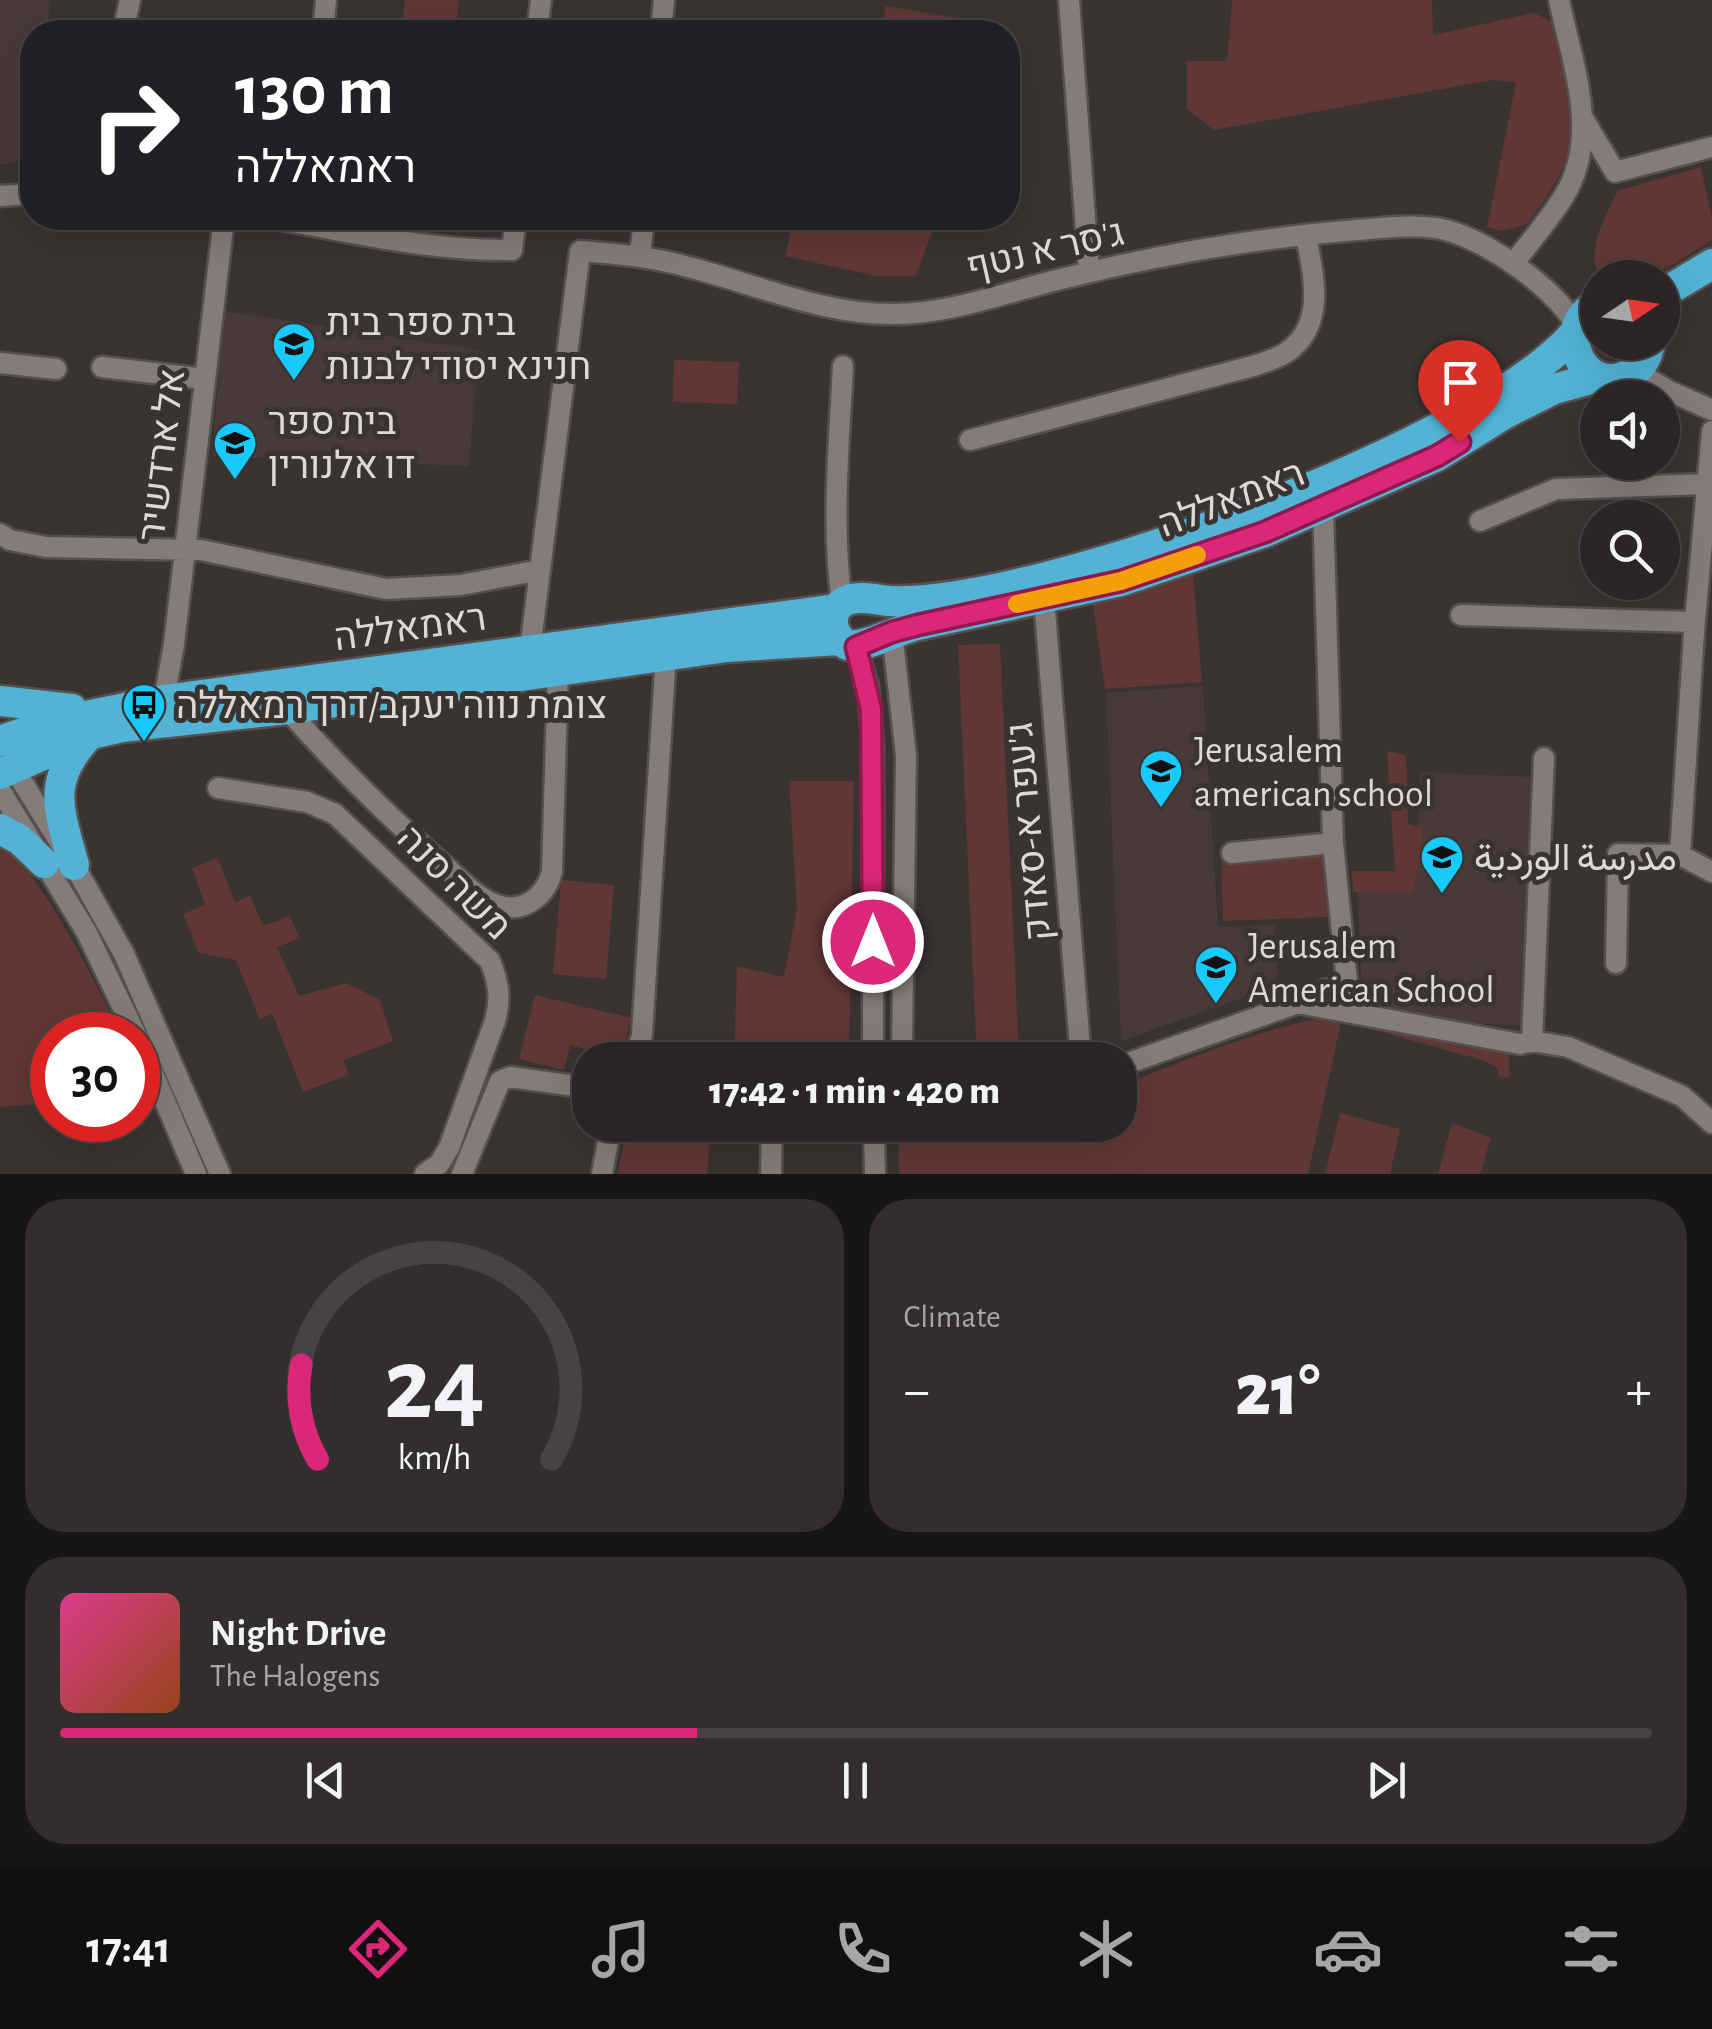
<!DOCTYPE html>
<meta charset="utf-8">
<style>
body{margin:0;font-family:"Alegreya Sans",Vazirmatn,Heebo,sans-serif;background:#332e2e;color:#f1f3f6;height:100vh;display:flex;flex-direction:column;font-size:38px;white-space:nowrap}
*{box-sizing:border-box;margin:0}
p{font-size:32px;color:#a6a5a7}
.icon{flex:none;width:55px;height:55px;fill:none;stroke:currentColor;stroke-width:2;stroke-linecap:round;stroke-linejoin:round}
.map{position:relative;height:1174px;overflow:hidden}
.panel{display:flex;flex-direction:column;gap:25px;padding:25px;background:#181515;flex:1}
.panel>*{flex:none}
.hud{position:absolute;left:20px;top:20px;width:1000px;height:210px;border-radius:40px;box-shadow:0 10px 40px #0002,0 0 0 2px #474343;background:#202124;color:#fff;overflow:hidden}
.needle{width:65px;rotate:77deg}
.fabs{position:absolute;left:1580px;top:260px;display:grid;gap:20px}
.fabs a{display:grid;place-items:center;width:100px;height:100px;border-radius:50%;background:#2b2626;box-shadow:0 10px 40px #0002,0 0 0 2px #474343;font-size:50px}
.speed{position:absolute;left:30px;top:1012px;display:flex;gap:20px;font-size:50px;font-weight:700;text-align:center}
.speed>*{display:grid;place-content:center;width:130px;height:130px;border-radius:50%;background:#2b2626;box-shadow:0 10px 40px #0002,0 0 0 2px #474343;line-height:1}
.speed .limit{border:15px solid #d22;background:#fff;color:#111}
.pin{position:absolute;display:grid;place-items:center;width:85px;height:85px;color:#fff;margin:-102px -42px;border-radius:50% 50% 50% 0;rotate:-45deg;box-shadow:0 0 10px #0007}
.pin .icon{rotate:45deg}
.me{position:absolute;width:110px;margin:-55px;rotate:0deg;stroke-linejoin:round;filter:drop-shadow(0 0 8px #0008)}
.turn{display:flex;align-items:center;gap:35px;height:210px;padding:0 50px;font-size:45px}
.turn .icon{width:130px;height:130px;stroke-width:2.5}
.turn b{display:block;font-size:70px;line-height:85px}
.big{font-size:75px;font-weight:800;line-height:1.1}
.panel .card{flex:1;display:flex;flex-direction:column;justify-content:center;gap:15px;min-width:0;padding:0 35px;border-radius:40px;background:#332e2e}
.panel .dial{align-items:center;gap:0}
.dial svg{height:260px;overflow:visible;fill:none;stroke:#474343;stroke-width:7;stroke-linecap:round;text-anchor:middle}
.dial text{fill:#f1f3f6;stroke:none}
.song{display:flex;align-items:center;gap:30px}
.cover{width:120px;height:120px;border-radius:15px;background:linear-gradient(135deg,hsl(330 70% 55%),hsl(20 70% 35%))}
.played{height:10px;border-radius:5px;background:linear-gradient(90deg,#db2777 40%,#474343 40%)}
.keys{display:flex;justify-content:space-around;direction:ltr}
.heat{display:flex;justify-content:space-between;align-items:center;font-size:55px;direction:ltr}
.panel .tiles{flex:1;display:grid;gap:25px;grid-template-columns:1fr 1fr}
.card:last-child{grid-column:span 2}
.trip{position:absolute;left:572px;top:1042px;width:565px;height:100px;border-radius:40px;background:#2b2626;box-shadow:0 10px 40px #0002,0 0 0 2px #474343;font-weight:800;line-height:100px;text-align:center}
.tab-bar{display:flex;height:160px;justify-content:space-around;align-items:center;background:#110f0f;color:#a6a5a7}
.tab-bar .icon{width:70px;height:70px}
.tab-bar .selected{color:#db2777}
.tab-bar b{font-size:45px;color:#f1f3f6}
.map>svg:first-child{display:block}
</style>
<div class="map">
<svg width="1712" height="1174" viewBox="0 0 1712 1174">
<rect width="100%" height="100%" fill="#393332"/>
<!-- built -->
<path fill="#483a39" d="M 0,0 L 50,0 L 47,32 L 32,32 L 32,159 L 0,165 Z
M 224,311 L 479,350 L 469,466 L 212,456 Z
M 1203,686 L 1218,927 L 1275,925 L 1278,985 L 1121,1041 L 1106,693 Z
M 1420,772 L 1530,777 L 1523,1025 L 1363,1021 L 1357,884 L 1416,884 Z"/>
<!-- green -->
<path fill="#603735" d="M 405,0 L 459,0 L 456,32 L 401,32 Z
M 1232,0 L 1432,0 L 1433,35 L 1534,13 L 1555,23 C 1566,71 1582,122 1562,170 C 1554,189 1539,207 1528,224 L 1501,231 L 1487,227 L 1516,82 L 1492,80 L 1214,130 L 1187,109 L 1187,61 L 1227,61 Z
M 886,6 L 969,20 L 968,32 L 881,32 Z
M 1701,167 L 1712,219 L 1712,239 C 1663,272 1660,278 1599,277 C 1586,247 1605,219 1617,191 Z
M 794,218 L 937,218 L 916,276 L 876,276 L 785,256 Z
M 674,360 L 739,362 L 737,404 L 673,402 Z
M 1193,572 L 1202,682 L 1105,689 L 1092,598 Z
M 1000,644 L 1019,1057 L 977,1059 L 958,645 Z
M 1387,751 L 1406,755 L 1408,824 L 1423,828 L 1414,893 L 1353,892 L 1352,871 L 1395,871 Z
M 789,781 L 854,781 L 849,1060 L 734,1060 L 737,966 L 784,977 L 797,908 Z
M 0,848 C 37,860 102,997 122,1035 L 52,1035 L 52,1103 L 0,1107 Z
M 1326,854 L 1330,917 L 1223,921 L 1221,857 Z
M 218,858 L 235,903 L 250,895 L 263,926 L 290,916 L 300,938 L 277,947 L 299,996 L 346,983 L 380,1000 L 393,1041 L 344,1060 L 348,1075 L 303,1092 L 272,1013 L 260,1020 L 236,960 L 199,953 L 183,914 L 205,905 L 192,868 Z
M 561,880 L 614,885 L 606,979 L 553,974 Z
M 535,995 L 631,1018 L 622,1058 L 570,1045 L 564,1070 L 519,1059 Z
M 1320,1018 L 1341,1022 L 1308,1174 L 899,1174 L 898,1125 L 1120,1125 L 1120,1086 C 1186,1060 1251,1032 1320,1018 Z
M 1358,1018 L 1509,1051 L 1509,1078 L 1499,1076 L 1497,1067 L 1482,1060 L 1353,1024 Z
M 1340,1113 L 1400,1129 L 1390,1174 L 1325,1174 Z
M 1452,1123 L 1491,1138 L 1480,1174 L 1438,1174 Z
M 627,1125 L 711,1125 L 707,1174 L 618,1174 Z"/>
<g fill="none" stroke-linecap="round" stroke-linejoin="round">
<!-- minor casing -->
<g stroke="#554f4f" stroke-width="25">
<path id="minor" d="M 1069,0 L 1089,272
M 123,32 L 130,0
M 323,32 L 326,0
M 537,32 L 541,0
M 661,32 L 664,0
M 1584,120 L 1615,172 L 1712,147
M 0,196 L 32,194
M 272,218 C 352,233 431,251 512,250 L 516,218
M 640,255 L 644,218
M 1513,264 C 1530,242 1549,220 1564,196 C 1601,136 1572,63 1559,0
M 0,363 L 56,369
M 102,367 L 205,379
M 1636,371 L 1669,391 L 1712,410
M 1712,431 L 1694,632 L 1680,855 L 1712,872
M 970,440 L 1257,365 C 1267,361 1279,358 1287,352 C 1327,324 1313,275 1306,235
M 1323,506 L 1333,843 L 1350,1012
M 1480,521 L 1556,489 L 1707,484
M 0,534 L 10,540 L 46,547 L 201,550 L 386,589 L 461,585 L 540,570
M 1044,598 L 1081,1060
M 842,603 C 831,525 839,445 843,366
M 1461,615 L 1695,622
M 892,632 L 906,756 L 902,1048 L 907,1060
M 856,647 L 868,686 L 873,746 L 873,1060
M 530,650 L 580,251 C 619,254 655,257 692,268 C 757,285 823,314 891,314 C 947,315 1007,292 1061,279 C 1153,256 1251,239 1345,231 C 1374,229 1406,224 1436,228 C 1481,235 1553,286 1576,325
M 164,700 L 174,644 L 224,218
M 287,709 C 334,763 385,813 439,861 C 456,875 473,895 494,904 C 521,915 545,898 552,872 L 558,669
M 8,759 L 74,865 L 124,954 L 220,1174
M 218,788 L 307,802 L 335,814 L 490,961 C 499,983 501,999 495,1021 L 449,1148 L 439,1164 L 425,1174
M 0,790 L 87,933 L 136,1035
M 1232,853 L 1333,843
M 1616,963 L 1618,854 L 1680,855
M 1298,1003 L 1520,1044 L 1532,1041 L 1568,1047 L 1682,1096 L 1712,1123
M 138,1038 L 196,1174
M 1532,1041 L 1544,758
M 634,1060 L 642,1035 L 666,654
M 1120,1066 L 1298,1003 L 1324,990 L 1346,986
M 874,1125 L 875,1174
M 462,1174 L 500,1081 L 510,1077 L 590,1088
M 602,1174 L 611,1125
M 771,1174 L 772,1125"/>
</g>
<!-- highway casing -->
<g stroke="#554f4f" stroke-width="35">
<path id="highway" d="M 1662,294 L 1712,264
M 1598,304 C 1550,327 1584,399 1630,374 C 1642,368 1648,356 1650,342
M 1573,335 C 1476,445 1036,607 889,601 C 877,600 862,596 851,599 C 826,605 829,634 847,645 C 864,649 897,630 918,625 L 1121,581 L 1265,532 L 1437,456 L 1506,413 L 1554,389 L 1598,377
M 0,701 L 72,709
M 0,741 L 47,724 L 164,700 L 836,609
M 0,774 L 91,734 L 122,727 L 287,709 L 727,647 L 840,640
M 0,829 L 20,840 L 44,863
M 74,865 C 59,809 45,782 89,735"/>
</g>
<!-- minor -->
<use href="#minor" stroke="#847c7b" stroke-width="20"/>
<!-- highway -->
<use href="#highway" stroke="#52b3d5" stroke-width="30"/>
</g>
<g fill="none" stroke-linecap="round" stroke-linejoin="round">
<!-- route casing -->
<g stroke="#8e194d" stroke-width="25">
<path id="route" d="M 873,942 L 871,709 L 856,647 L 892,632 L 918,625 L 1121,581 L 1265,532 L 1437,456 L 1460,442"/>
</g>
<!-- route -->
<use href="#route" stroke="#db2777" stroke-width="18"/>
<!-- slow -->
<path stroke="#f59e0b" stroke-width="18" d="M 1017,604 L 1121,581 L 1197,555"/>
</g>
<!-- icons -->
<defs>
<g id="school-pin" transform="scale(2.25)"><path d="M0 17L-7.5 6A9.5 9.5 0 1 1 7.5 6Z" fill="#17cafb" stroke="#393332"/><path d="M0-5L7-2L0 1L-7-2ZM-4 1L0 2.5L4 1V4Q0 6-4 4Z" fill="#111"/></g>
<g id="bus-pin" transform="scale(2.25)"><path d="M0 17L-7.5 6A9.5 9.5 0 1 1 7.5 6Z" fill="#17cafb" stroke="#393332"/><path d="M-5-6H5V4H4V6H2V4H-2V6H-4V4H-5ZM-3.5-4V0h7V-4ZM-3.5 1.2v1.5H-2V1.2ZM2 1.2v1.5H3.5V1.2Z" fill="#111"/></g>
</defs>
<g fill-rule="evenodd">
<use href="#school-pin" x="294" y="344"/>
<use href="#school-pin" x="235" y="443"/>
<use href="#bus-pin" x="144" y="705"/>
<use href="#school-pin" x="1161" y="771"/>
<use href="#school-pin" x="1442" y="857"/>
<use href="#school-pin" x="1216" y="967"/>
</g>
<g text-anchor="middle" stroke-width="10" stroke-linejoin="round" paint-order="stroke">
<!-- street labels -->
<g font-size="38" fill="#ded9d9" stroke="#393332">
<text transform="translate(1045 249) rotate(-13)" y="13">ג'סר א נטף</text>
<text transform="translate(161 455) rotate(-83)" y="13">אל ארדשיר</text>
<text transform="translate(1231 498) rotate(-21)" y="13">ראמאללה</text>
<text transform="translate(410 627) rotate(-8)" y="13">ראמאללה</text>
<text transform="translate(1028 832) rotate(-95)" y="13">ג'עפר א-סאדק</text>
<text transform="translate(455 882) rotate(45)" y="13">משה סנה</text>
</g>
<!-- poi labels -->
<g font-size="38" fill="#ded9d9" stroke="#393332" text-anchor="start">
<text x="326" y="335">בית ספר בית<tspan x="326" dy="44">חנינא יסודי לבנות</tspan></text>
<text x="268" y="434">בית ספר<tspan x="268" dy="44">דו אלנורין</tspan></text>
<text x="176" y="718">צומת נווה יעקב/דרך רמאללה</text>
<text x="1194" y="762">Jerusalem<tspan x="1194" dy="44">american school</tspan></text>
<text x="1474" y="870">مدرسة الوردية</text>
<text x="1248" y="958">Jerusalem<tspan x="1248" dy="44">American School</tspan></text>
</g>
</g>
</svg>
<div class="fabs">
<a><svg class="needle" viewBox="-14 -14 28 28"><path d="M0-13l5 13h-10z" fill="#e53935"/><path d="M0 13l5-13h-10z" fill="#a6a5a7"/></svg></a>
<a><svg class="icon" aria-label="sound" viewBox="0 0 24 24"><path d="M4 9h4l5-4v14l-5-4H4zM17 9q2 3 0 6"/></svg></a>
<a><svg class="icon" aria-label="search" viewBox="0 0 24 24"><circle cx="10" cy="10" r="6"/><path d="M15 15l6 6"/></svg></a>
</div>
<div class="speed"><div class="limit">30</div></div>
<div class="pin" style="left:1460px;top:442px;background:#d93025"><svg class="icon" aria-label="arrive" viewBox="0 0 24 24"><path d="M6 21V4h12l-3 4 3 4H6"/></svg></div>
<svg class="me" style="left:873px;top:942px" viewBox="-20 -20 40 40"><circle r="17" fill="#db2777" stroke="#fff" stroke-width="3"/><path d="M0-11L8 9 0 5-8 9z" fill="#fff"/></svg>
<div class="trip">17:42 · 1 min · 420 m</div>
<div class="hud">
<div class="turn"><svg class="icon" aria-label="right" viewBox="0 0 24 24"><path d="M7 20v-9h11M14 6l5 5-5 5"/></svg><div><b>130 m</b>ראמאללה</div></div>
</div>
</div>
<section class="panel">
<div class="tiles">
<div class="card dial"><svg viewBox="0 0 100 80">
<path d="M14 69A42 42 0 1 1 86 69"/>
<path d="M14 69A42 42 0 0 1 9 40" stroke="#db2777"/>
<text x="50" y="56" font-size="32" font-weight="700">24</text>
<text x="50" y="72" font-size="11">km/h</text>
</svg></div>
<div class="card"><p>Climate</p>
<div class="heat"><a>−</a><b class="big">21°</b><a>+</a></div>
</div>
<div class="card">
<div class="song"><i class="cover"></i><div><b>Night Drive</b><p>The Halogens</p></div></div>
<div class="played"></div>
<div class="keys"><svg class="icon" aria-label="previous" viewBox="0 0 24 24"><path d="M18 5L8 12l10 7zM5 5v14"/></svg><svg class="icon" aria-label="pause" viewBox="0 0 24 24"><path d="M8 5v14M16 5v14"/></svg><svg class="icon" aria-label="next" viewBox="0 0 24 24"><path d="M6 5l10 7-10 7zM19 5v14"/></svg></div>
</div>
</div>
</section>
<nav class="tab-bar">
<b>17:41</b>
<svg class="icon selected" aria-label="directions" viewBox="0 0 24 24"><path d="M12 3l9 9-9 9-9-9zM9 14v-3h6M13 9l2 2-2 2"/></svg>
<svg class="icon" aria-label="music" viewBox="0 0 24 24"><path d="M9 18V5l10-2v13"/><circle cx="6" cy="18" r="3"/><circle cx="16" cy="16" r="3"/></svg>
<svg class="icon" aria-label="phone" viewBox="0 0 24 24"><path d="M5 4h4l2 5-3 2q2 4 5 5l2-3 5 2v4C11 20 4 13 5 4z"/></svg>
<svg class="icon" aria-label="climate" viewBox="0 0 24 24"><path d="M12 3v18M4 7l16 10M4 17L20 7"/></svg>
<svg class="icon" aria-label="car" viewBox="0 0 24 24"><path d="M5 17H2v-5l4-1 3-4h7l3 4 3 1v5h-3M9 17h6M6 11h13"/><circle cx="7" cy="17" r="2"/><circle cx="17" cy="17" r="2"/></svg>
<svg class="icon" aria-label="filters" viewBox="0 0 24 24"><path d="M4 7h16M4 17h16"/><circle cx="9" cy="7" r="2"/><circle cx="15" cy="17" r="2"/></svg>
</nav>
